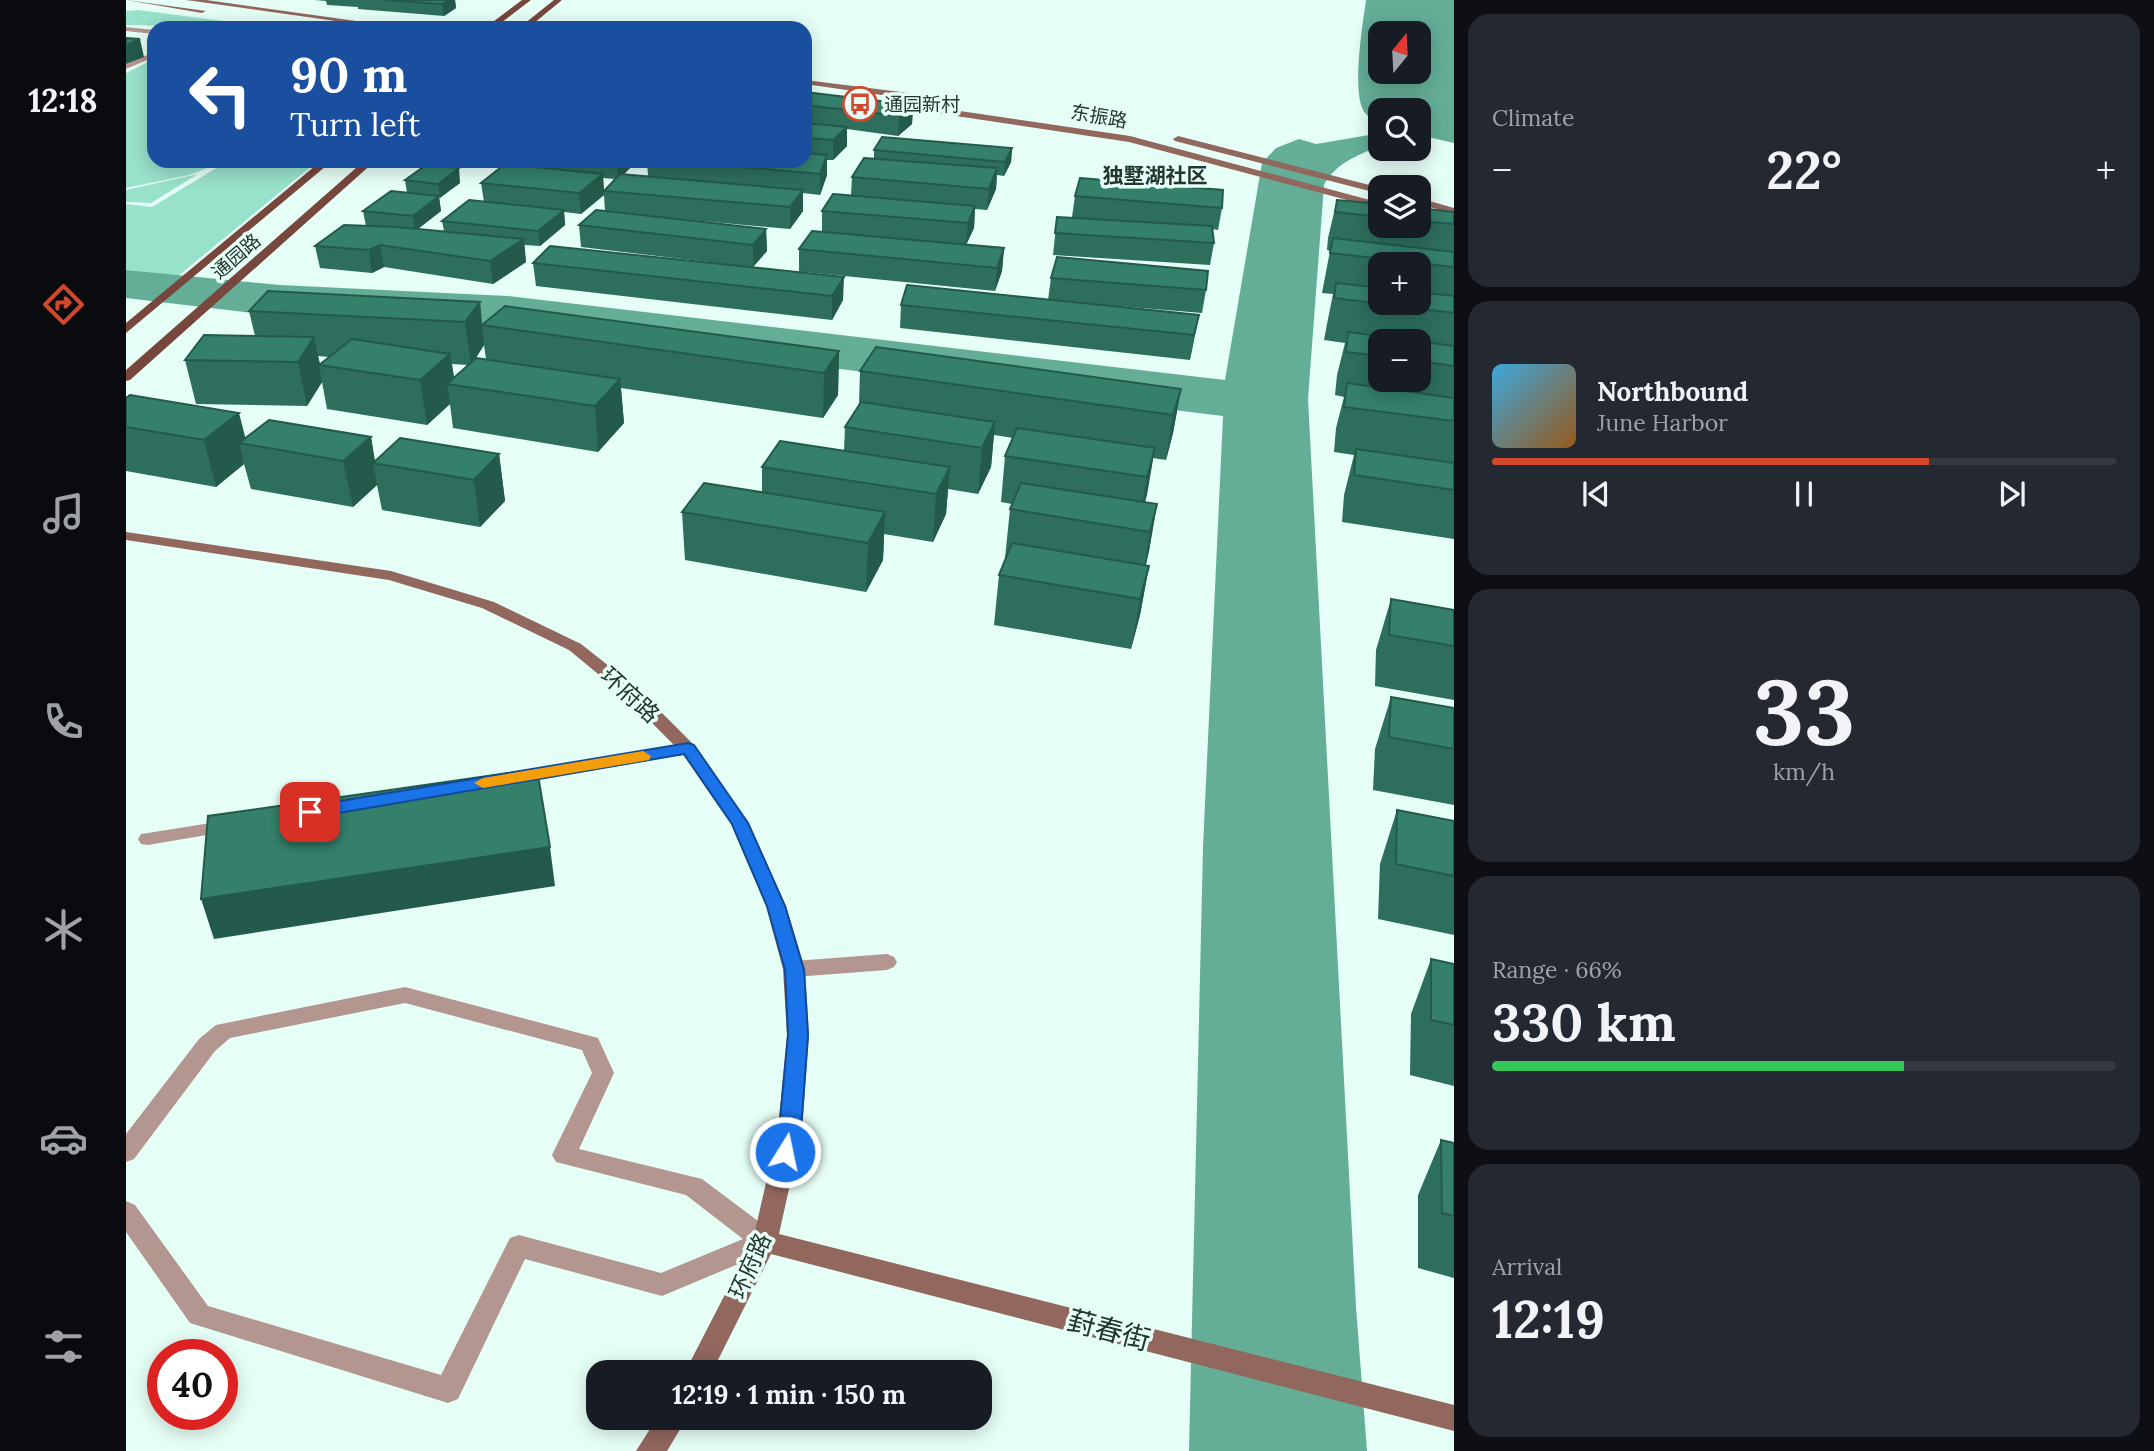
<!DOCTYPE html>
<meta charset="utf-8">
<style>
body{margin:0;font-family:Lora,"Noto Sans SC",serif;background:#242831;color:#f1f3f6;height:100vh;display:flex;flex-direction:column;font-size:26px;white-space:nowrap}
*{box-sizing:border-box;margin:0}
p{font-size:23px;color:#9ea1a6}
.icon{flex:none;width:38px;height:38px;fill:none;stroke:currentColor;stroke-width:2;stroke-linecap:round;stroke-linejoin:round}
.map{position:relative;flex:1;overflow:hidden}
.drawer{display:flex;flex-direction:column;gap:14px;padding:14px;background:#0d0f14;width:700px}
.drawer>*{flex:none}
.top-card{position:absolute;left:21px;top:21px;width:665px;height:147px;border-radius:21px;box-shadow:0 4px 18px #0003;background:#1a4fa0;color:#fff;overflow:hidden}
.needle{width:46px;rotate:18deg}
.buttons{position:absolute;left:1242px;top:21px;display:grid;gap:14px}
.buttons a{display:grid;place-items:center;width:63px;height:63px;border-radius:14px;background:#171b24;box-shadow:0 4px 18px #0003;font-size:35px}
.speed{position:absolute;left:21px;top:1339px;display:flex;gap:14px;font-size:35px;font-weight:700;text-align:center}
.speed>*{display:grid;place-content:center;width:91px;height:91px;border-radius:50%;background:#171b24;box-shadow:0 4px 18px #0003;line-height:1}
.speed .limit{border:10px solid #d22;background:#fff;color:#111}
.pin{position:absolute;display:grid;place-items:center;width:60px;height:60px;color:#fff;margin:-30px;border-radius:14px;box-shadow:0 4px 10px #0006}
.me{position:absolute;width:77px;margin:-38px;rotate:10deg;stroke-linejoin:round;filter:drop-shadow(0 0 5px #0008)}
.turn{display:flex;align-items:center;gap:24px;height:147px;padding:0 28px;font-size:32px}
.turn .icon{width:91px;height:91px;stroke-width:2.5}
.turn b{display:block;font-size:49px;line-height:60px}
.big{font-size:52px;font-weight:700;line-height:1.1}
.drawer .tile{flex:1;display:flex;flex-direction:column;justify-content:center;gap:10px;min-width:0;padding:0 24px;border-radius:21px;background:#242831}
.drawer .dial{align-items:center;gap:0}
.dial b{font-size:91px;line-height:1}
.song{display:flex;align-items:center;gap:21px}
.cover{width:84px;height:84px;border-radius:10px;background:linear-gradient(135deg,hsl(200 70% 55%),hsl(30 70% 35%))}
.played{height:7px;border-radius:4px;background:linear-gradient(90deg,#d3482d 70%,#363941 70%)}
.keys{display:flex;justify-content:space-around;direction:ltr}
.heat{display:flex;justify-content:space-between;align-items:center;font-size:38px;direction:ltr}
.charge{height:10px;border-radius:5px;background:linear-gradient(90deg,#34c759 66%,#363941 0)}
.trip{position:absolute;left:460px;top:1360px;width:406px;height:70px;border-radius:21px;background:#171b24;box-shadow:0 4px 18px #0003;font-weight:700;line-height:70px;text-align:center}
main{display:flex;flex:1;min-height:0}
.tabs{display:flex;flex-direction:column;width:126px;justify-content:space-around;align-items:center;background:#090b0e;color:#9ea1a6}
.tabs .icon{width:49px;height:49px}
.tabs .active{color:#d3482d}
.tabs b{font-size:32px;color:#f1f3f6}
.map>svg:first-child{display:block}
</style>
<main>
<nav class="tabs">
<b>12:18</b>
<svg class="icon active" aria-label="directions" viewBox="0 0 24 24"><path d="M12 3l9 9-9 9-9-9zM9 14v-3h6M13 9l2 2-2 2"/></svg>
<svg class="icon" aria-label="music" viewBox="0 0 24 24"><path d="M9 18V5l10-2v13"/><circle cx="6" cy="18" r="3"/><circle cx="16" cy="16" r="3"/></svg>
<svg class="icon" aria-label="phone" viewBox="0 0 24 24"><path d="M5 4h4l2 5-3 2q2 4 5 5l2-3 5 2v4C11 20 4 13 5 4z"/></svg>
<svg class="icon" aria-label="climate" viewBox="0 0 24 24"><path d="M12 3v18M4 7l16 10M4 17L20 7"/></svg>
<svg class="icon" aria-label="car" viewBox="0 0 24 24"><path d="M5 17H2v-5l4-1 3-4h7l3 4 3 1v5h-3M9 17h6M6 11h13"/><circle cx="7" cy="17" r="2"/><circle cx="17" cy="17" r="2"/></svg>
<svg class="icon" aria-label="filters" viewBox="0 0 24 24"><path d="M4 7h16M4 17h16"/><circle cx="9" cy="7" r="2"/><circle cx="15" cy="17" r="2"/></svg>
</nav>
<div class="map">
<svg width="1328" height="1451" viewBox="0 0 1328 1451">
<rect width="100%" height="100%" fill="#e5fef6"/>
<!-- green -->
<path fill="#98e1ca" d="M 12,10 L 151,28 L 0,25 L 0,11 Z
M 28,59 L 28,161 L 100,161 L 63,175 L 0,188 L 0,73 Z
M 102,161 L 192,161 L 52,276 L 0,270 L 0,204 L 26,207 Z
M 72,174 L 25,203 L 0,202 L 0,190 Z"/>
<!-- water -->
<path fill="#64ae98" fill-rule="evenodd" d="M 1240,0 L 1328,0 L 1328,143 L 1293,135 L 1293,110 L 1255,110 L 1255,122 C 1250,120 1243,118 1240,114 C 1224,99 1237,22 1240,0 ZM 1255,33 L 1293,33 L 1293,72 L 1255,72 Z
M 1255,133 L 1255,145 C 1233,155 1209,163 1198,185 L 1182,399 L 1230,1307 L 1241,1451 L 1063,1451 L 1077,847 L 1097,416 L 322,321 L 127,313 L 0,298 L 0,270 L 154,285 L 381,296 L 1099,380 L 1136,163 L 1150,148 L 1173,139 L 1190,144 Z"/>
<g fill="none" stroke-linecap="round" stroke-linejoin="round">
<!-- lane -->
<path fill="#b3968f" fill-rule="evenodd" d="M 0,27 L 28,30 L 28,34 L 0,31 Z
M 28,52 L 28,57 L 0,69 L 0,64 Z
M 761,954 L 768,957 L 771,962 L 768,967 L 761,970 L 668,977 L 661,974 L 657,969 L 661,964 L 668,961 Z
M 279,987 L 472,1038 L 488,1073 L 453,1149 L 576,1179 L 648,1233 L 651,1241 L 648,1249 L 536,1296 L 399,1259 L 332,1399 L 322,1403 L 64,1323 L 0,1232 L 0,1201 L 9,1205 L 82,1306 L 315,1375 L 384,1238 L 393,1235 L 535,1273 L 617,1239 L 560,1195 L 430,1162 L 426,1155 L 466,1073 L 456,1050 L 279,1003 L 104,1038 L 89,1051 L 8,1159 L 0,1162 L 0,1134 L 73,1039 L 90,1025 Z"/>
<!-- street -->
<path fill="#b3968f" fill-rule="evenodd" d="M 562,743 L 568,745 L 571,749 L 568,753 L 390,784 L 381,778 L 390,772 Z
M 103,820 L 110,822 L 112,826 L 110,830 L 22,845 L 15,844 L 12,839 L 15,834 L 22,833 Z"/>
<!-- secondary -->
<path fill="#91675e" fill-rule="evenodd" d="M 0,0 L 80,11 L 76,13 Z
M 60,0 L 80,0 L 280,28 L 259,28 Z
M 679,80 L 783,93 L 787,96 L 783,99 L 679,84 Z
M 766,101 L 1004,136 L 1255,203 L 1255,209 L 1003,142 L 763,106 Z
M 1052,136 L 1255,188 L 1255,194 L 1049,141 L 1047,139 Z
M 1293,198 L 1328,208 L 1328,214 L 1293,204 Z
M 0,532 L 265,571 L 368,602 L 455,644 L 512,689 L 568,745 L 623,823 L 660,906 L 679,969 L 683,1035 L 676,1130 L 653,1234 L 1328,1405 L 1328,1431 L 645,1254 L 586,1372 L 559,1372 L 627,1240 L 652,1130 L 661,1035 L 657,969 L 640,906 L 605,824 L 556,753 L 500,697 L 443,650 L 356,608 L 263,580 L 0,540 Z
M 531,1418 L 561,1418 L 541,1451 L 510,1451 Z"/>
<!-- primary -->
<path fill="#77463c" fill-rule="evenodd" d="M 396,0 L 405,0 L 368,28 L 359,28 Z
M 428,0 L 436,0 L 402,28 L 393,28 Z
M 195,161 L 206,161 L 0,333 L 0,323 Z
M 238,161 L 249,161 L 4,380 L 0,381 L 0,370 Z"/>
</g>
<!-- wall -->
<path fill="#2d6e5c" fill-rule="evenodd" d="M 189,0 L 343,0 L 329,0 L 330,8 L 318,16 L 232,9 L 232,7 L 201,5 L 200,1 Z
M 679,92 L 787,105 L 786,124 L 772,136 L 721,129 L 721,146 L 707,160 L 701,160 L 701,175 L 694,195 L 677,193 L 677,211 L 664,229 L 531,217 L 640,229 L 641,251 L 627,267 L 673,272 L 673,249 L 696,231 L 696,211 L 725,195 L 726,177 L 748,159 L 748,150 L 886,148 L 885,162 L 878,176 L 871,175 L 870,189 L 861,210 L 849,209 L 848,228 L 840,245 L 878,248 L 876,271 L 869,291 L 678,272 L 717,300 L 706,320 L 410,286 L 407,263 L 608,265 L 455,247 L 453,225 L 479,211 L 478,195 L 455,214 L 438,212 L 439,225 L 414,246 L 398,245 L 400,262 L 367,284 L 258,267 L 246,273 L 194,268 L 189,246 L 240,226 L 237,211 L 281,193 L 279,180 L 334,183 L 313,198 L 315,211 L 292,229 L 318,231 L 316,221 L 358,202 L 355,183 L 406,167 L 405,161 L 509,161 L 509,163 L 498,174 L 522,176 L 521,161 L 679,161 ZM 477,178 L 489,179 L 478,190 Z
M 311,161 L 376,161 L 366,168 Z
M 949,196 L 1096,208 L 1092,230 L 1086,229 L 1088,243 L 1084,265 L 927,255 L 931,217 L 946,217 Z
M 1211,200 L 1255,204 L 1255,226 L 1293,226 L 1293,208 L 1328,212 L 1328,539 L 1216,522 L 1218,495 L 1228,455 L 1208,452 L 1210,428 L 1218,397 L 1209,395 L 1211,375 L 1219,343 L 1198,340 L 1201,324 L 1207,294 L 1196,293 L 1204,251 L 1201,250 L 1202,238 ZM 1255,264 L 1293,264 L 1293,303 L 1255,303 ZM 1255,341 L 1293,341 L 1293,380 L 1255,380 Z
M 925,278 L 1080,290 L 1076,313 L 980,305 L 1073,315 L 1064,360 L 774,328 L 775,305 L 922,300 Z
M 354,302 L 356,325 L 713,351 L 712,395 L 697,418 L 495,388 L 498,423 L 472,452 L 327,428 L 324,404 L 301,425 L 201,409 L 196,382 L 181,406 L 70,404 L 59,360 L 129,336 L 123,311 ZM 358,345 L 360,359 L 350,358 ZM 192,356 L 203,357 L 194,364 ZM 326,364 L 342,365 L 328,377 Z
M 734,371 L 1055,389 L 1047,433 L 1040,460 L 1027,458 L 1019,502 L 1031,504 L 1023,551 L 1020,565 L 1023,566 L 1014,615 L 1005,649 L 868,625 L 873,575 L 880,558 L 879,558 L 884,509 L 886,504 L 875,502 L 879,456 L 887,438 L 868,435 L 865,467 L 852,494 L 822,489 L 820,514 L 807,542 L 758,534 L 757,560 L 740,592 L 559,560 L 556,512 L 636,492 L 636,467 L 718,451 L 719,427 L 733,405 Z
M 0,398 L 119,438 L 245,437 L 249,461 L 373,454 L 379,501 L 354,527 L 256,510 L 251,485 L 227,507 L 125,489 L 118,464 L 90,487 L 0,471 Z
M 1265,599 L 1328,610 L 1328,700 L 1249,686 L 1250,650 Z
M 1265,697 L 1328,708 L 1328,805 L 1247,790 L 1249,749 Z
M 1271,810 L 1328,821 L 1328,935 L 1252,919 L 1254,864 Z
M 1305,959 L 1328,964 L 1328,1086 L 1284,1075 L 1285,1014 Z
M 1315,1140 L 1328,1143 L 1328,1278 L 1292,1268 L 1292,1195 Z"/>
<!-- shaded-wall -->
<path fill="#245a4b" d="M 323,0 L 329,0 L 330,8 L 318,16 L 316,4 Z
M 14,39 L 18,57 L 0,64 L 0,45 Z
M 787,105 L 786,124 L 772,136 L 773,116 Z
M 721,127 L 721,146 L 707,160 L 707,140 Z
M 886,148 L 885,162 L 878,176 L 879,162 Z
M 701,155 L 701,175 L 694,195 L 694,174 Z
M 365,161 L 376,161 L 366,168 Z
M 496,161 L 509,161 L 509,163 L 492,180 L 491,166 Z
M 333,168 L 334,183 L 314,198 L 312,184 Z
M 871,168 L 870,189 L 861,210 L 863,189 Z
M 477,174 L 478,195 L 455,214 L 453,193 Z
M 677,190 L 677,211 L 664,229 L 664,207 Z
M 313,196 L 315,211 L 289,231 L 287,216 Z
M 849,206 L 848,228 L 840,245 L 842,223 Z
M 438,210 L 439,225 L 414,246 L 412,231 Z
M 640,229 L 641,251 L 627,267 L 627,245 Z
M 398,239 L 400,262 L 367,284 L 364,261 Z
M 254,245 L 258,267 L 246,273 L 243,250 Z
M 878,248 L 876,271 L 869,291 L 871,268 Z
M 718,277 L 717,300 L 706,320 L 706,296 Z
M 354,302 L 358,345 L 345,365 L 339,322 Z
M 1073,315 L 1068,339 L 1064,360 L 1068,335 Z
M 188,337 L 194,365 L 193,365 L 196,382 L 181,406 L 172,362 Z
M 713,351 L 712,395 L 697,418 L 698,373 Z
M 324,354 L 329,385 L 321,384 L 324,404 L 301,425 L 294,380 Z
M 494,379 L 498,423 L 472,452 L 469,406 Z
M 1055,389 L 1047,433 L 1040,460 L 1047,415 Z
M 113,413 L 121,444 L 113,443 L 118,464 L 90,487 L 78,440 Z
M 869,422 L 865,467 L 852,494 L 856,448 Z
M 245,437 L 249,463 L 247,463 L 251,485 L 227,507 L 217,461 Z
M 1029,448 L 1021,495 L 1013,524 L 1021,477 Z
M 373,454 L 379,501 L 354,527 L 348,480 Z
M 824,467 L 820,514 L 807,542 L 810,494 Z
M 1031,504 L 1023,551 L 1016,580 L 1024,532 Z
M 759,512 L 757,560 L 740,592 L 742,543 Z
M 1023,566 L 1014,615 L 1005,649 L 1014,599 Z
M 424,847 L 429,886 L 88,939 L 75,899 Z"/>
<!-- building -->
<path fill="#34806b" stroke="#245a4b" stroke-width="2" d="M 259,0 L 323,0 L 316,4 Z
M 0,38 L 14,39 L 0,45 Z
M 679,92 L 787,105 L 773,116 L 679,105 Z
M 679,123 L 721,127 L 707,140 L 679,138 Z
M 756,137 L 886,148 L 879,162 L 748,150 Z
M 679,153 L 701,155 L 694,174 L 549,161 L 679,161 Z
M 738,158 L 871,168 L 863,189 L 726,177 Z
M 438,161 L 496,161 L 491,166 Z
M 379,164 L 477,174 L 453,193 L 355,183 Z
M 300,165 L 333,168 L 312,184 L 279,180 Z
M 494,174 L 677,190 L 664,207 L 478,191 Z
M 954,178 L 1097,190 L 1096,208 L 949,196 Z
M 265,191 L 313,196 L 287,216 L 237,211 Z
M 707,194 L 849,206 L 842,223 L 696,211 Z
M 343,200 L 438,210 L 412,231 L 316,221 Z
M 1211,200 L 1255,204 L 1255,217 L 1209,212 Z
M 1293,208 L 1328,212 L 1328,224 L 1293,221 Z
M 470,210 L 640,229 L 627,245 L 453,225 Z
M 931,217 L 1086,226 L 1088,243 L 929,233 Z
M 218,225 L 271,227 L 398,239 L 364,261 L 254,245 L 243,250 L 189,246 Z
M 686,231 L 878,248 L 871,268 L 673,249 Z
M 1207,238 L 1328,252 L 1328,267 L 1204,253 Z
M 424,246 L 718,277 L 706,296 L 407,263 Z
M 931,257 L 1082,271 L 1080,290 L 925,278 Z
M 1210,283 L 1255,288 L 1255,303 L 1293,303 L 1293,292 L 1328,296 L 1328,313 L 1208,298 Z
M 781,285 L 1073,315 L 1068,335 L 775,305 Z
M 142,291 L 354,302 L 339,322 L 123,311 Z
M 379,306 L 713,351 L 698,373 L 356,325 Z
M 1222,332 L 1328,346 L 1328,366 L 1293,361 L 1293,341 L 1255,341 L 1255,356 L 1220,352 Z
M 78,335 L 188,337 L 172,362 L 59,360 Z
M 226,339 L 324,354 L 294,380 L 193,365 Z
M 750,347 L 1055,389 L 1047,415 L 734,371 Z
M 350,358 L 494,379 L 469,406 L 321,384 Z
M 1221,383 L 1328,398 L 1328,421 L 1218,407 Z
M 4,395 L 113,413 L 78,440 L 0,427 L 0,398 Z
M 735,402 L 869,422 L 856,448 L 719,427 Z
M 143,420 L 245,437 L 217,461 L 113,443 Z
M 891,428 L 1029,448 L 1021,477 L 879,456 Z
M 274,438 L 373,454 L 348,480 L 247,463 Z
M 654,441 L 824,467 L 810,494 L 636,467 Z
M 1230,449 L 1328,463 L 1328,490 L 1228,475 Z
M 578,483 L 759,512 L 742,543 L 556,512 Z
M 895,483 L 1031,504 L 1024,532 L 884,509 Z
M 886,543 L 1023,566 L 1014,599 L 873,575 Z
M 1265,599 L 1328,610 L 1328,646 L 1263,635 Z
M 1265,697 L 1328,708 L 1328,749 L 1263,737 Z
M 411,769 L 424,847 L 75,899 L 82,816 Z
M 1271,810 L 1328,821 L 1328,876 L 1270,864 Z
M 1305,959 L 1328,964 L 1328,1025 L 1305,1020 Z
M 1315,1140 L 1328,1143 L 1328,1216 L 1316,1213 Z"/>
<!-- route -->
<path fill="#1a73e8" stroke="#114b97" stroke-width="2" d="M 562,743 L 568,745 L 622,823 L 659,906 L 678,970 L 682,1035 L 675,1130 L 667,1159 L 659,1161 L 651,1159 L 648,1152 L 653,1130 L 662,1035 L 659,970 L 641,906 L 606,824 L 558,754 L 184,818 L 176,812 L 184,806 Z"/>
<!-- slow -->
<path fill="#f59e0b" d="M 517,751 L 525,756 L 523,760 L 357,788 L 348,783 L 357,778 Z"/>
<!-- icons -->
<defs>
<g id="bus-ring" transform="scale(1.75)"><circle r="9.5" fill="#e5fef6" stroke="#d3482d" stroke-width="1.5"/><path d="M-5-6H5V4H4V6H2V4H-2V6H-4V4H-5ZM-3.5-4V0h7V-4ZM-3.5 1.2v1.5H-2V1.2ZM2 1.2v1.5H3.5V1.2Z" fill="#d3482d"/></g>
</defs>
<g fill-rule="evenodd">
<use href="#bus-ring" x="734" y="104"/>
</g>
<g text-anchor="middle" stroke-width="7" stroke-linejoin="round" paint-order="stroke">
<!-- far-poi labels -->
<g font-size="19" fill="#253530" stroke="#e5fef6" text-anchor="start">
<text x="758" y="111">通园新村</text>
</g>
<!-- far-street labels -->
<g font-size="19" fill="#253530" stroke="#e5fef6">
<text transform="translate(973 116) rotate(10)" y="7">东振路</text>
<text transform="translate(110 256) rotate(-41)" y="7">通园路</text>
</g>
<!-- far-neighbourhood labels -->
<g font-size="21" font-weight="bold" fill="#253530" stroke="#e5fef6">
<text x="1029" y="183">独墅湖社区</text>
</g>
<!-- street labels -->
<g font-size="23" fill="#253530" stroke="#e5fef6">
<text transform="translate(504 695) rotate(42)" y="8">环府路</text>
<text transform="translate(624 1266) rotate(-66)" y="8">环府路</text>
</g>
<!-- near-street labels -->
<g font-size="28" fill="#253530" stroke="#e5fef6">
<text transform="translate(983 1330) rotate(15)" y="10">葑春街</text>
</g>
</g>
</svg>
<div class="buttons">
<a><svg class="needle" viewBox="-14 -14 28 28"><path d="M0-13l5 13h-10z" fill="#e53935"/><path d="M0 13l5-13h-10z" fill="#9ea1a6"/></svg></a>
<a><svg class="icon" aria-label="search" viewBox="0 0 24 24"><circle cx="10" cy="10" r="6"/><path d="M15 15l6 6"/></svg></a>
<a><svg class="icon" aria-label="layers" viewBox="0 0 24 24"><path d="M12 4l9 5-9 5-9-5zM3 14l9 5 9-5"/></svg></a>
<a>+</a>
<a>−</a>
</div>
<div class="speed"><div class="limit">40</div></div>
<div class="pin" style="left:184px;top:812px;background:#d93025"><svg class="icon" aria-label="arrive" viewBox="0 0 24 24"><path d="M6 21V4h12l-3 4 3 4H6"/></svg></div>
<svg class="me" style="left:659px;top:1152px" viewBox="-20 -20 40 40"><circle r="17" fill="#1a73e8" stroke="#fff" stroke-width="3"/><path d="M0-11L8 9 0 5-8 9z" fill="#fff"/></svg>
<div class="trip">12:19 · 1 min · 150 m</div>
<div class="top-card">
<div class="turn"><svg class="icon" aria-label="left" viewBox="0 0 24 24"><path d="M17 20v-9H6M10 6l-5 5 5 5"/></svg><div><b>90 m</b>Turn left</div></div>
</div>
</div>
<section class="drawer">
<div class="tile"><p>Climate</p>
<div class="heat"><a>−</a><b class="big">22°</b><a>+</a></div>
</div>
<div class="tile">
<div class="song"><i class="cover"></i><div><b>Northbound</b><p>June Harbor</p></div></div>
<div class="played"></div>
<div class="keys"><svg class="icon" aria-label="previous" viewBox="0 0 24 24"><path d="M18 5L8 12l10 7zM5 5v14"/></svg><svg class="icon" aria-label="pause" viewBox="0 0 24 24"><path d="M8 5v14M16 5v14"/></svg><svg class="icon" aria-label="next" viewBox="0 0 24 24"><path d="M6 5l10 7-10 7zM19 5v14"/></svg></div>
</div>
<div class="tile dial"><b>33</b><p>km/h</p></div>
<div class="tile"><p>Range · 66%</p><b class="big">330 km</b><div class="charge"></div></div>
<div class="tile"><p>Arrival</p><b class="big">12:19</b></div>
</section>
</main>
